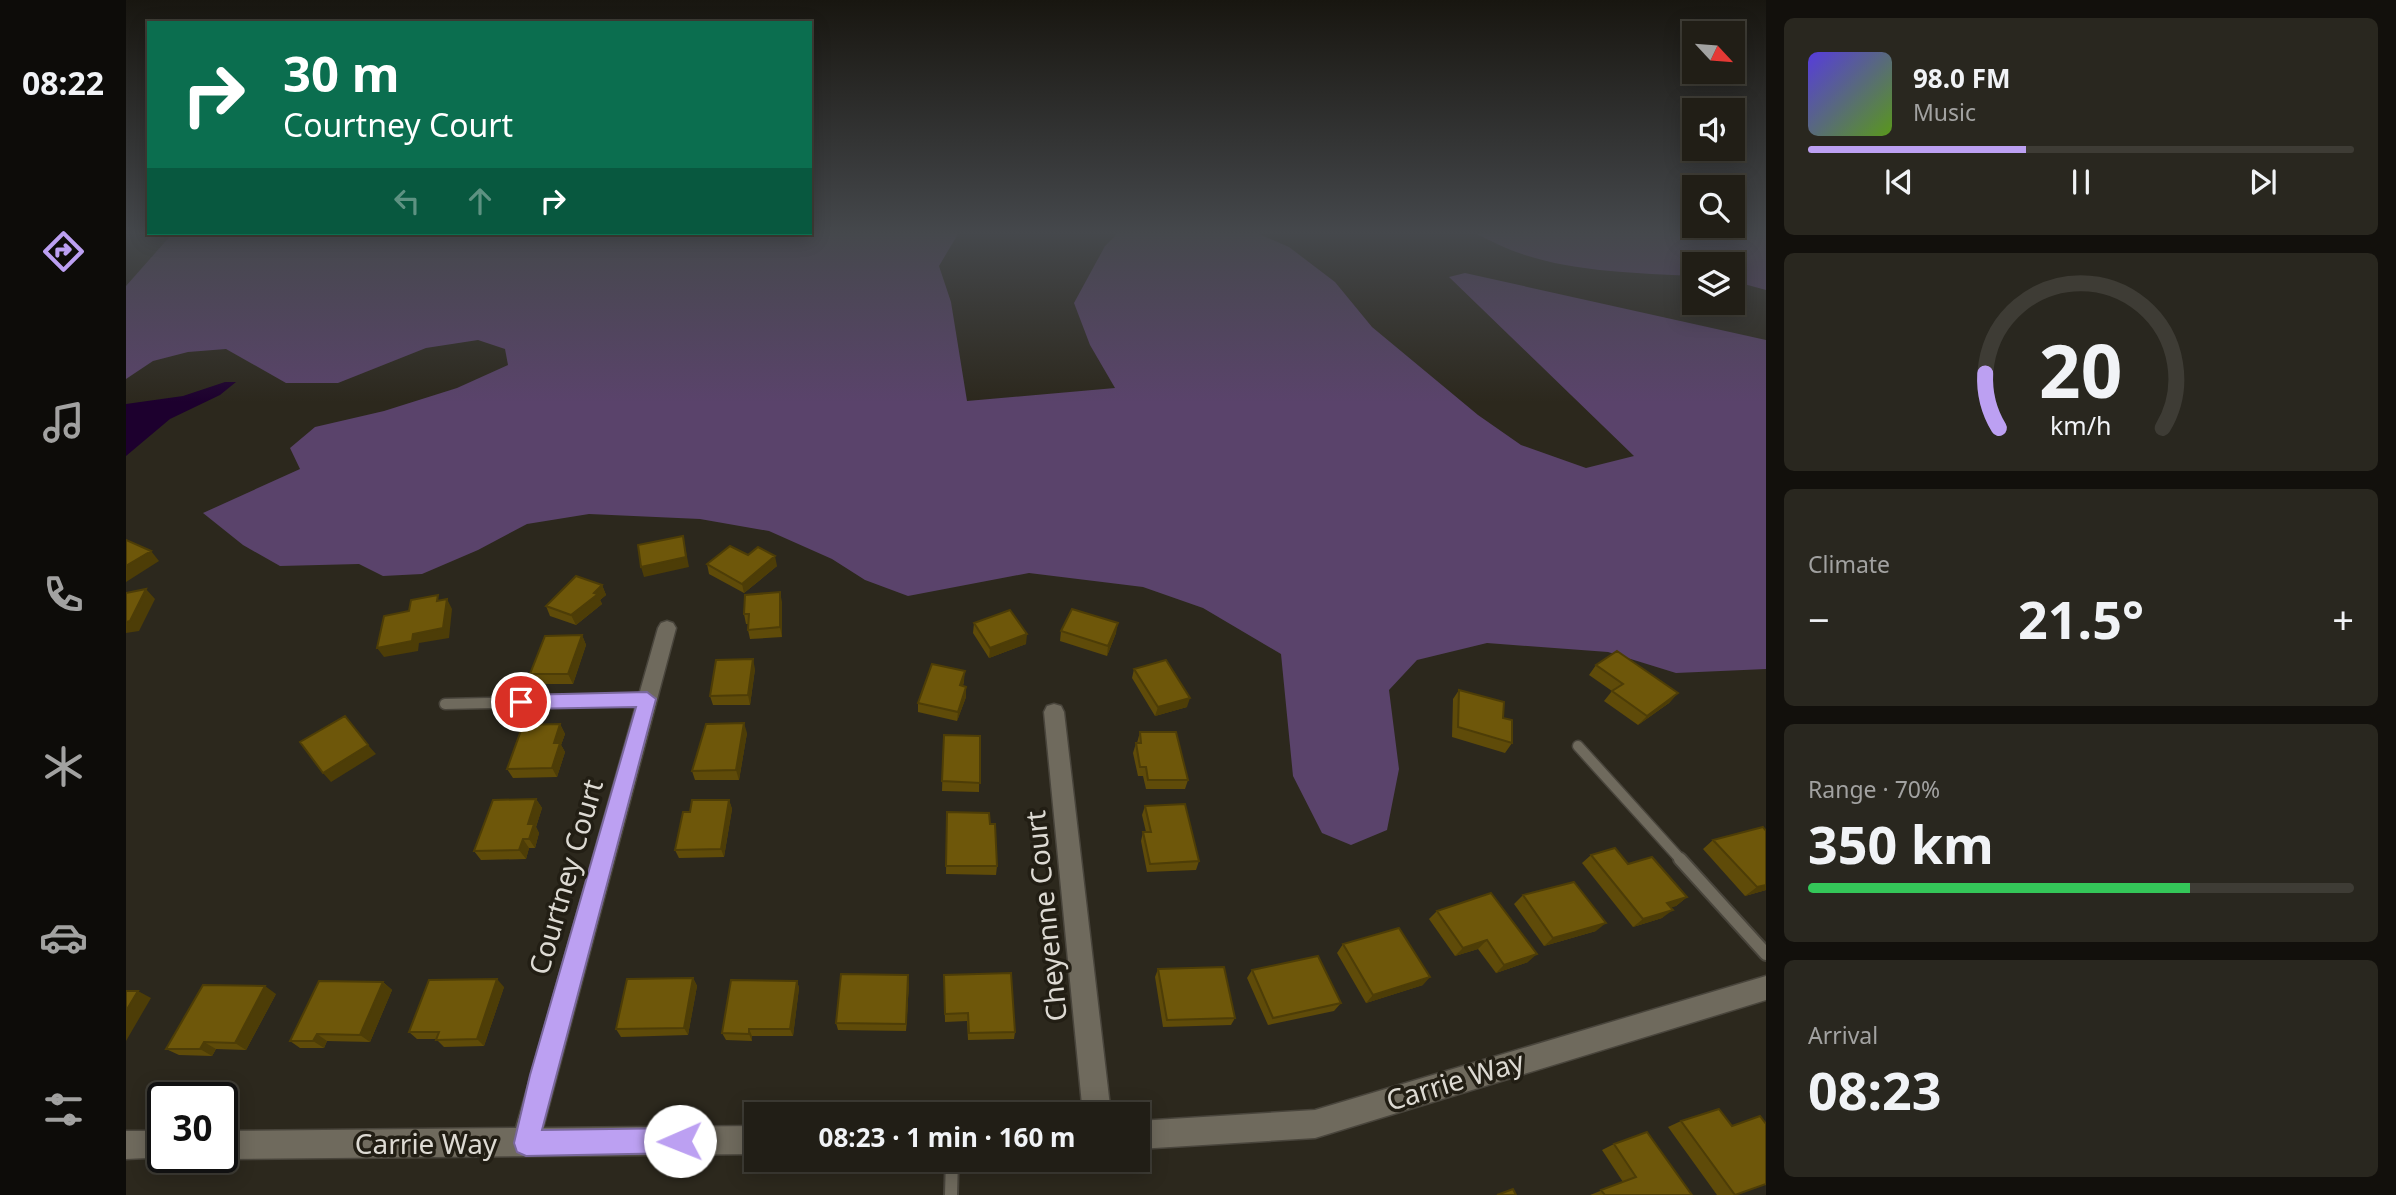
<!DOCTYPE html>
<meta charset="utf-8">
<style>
body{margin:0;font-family:"Noto Sans",sans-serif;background:#29271f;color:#f1f3f6;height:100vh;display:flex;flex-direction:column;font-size:26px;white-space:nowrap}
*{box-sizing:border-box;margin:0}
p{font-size:23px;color:#a2a2a1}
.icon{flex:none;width:38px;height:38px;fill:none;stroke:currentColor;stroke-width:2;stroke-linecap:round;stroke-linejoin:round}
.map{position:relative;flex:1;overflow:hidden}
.drawer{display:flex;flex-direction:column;gap:18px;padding:18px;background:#12100c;width:630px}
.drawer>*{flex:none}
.top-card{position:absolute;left:21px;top:21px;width:665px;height:214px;border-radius:0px;box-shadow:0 4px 18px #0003,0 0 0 2px #3e3c35;background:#0b6e4f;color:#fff;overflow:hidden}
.needle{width:46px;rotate:116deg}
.buttons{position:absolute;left:1556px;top:21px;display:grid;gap:14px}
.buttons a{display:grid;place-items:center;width:63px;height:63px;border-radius:0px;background:#211e16;box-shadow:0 4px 18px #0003,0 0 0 2px #3e3c35;font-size:35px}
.speed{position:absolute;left:21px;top:1082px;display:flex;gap:14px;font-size:35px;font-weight:700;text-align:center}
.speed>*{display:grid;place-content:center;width:91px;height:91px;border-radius:50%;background:#211e16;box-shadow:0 4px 18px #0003,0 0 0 2px #3e3c35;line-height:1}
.speed .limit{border:4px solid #111;border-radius:10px;background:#fff;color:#111}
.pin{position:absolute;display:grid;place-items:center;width:60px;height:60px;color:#fff;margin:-30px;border:4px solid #fff;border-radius:50%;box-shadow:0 2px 7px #0007}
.me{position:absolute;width:77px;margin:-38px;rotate:269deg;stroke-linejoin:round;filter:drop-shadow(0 0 5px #0008)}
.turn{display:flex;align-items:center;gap:24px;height:147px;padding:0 21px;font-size:32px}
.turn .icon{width:91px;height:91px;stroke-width:2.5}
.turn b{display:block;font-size:49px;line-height:60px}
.lanes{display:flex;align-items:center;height:66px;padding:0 21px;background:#0003;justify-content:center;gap:35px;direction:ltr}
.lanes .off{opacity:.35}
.big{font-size:52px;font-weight:700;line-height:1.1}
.drawer .card{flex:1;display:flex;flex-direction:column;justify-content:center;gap:10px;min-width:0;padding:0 24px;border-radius:10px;background:#29271f}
.drawer .dial{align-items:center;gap:0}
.dial svg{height:182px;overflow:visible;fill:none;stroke:#3e3c35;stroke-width:7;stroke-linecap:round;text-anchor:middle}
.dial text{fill:#f1f3f6;stroke:none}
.song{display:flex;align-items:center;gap:21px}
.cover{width:84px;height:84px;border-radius:10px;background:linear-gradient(135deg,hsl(250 70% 55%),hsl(90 70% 35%))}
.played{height:7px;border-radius:4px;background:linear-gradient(90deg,#bca0f2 40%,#3e3c35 40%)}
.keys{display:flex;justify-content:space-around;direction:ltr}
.heat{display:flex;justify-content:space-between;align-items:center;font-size:38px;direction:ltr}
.charge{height:10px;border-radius:5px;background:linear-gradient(90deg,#34c759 70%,#3e3c35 0)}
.trip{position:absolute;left:618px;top:1102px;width:406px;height:70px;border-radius:0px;background:#211e16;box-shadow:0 4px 18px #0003,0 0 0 2px #3e3c35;font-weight:700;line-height:70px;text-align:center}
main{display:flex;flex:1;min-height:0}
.tabs{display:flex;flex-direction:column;width:126px;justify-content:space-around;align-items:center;background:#0d0c09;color:#a2a2a1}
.tabs .icon{width:49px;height:49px}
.tabs .selected{color:#bca0f2}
.tabs b{font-size:32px;color:#f1f3f6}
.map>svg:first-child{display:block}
</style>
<main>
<nav class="tabs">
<b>08:22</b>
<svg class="icon selected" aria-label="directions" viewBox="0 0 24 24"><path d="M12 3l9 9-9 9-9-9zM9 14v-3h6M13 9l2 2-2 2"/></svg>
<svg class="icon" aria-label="music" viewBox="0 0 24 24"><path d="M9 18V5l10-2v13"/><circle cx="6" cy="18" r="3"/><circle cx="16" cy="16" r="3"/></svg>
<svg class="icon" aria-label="phone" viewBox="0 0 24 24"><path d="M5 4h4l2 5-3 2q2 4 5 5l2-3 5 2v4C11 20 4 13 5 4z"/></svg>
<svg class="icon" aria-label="climate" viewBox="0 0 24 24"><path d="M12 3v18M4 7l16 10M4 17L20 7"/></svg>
<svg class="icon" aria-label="car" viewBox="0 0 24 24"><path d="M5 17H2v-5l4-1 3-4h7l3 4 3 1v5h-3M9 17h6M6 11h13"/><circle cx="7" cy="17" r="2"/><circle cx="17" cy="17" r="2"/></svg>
<svg class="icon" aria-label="filters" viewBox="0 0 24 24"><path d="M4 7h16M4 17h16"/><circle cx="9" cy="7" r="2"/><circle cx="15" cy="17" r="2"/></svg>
</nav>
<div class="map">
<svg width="1640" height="1195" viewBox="0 0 1640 1195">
<rect width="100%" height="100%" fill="#2c281d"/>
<!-- green -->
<path fill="#5a436b" d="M 46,234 L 832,234 L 813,266 L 825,302 L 841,401 L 989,388 L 964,345 L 948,303 L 979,246 L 991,234 L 1133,234 L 1163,247 L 1209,282 L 1246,327 L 1352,415 L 1395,445 L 1460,468 L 1508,456 L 1323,277 L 1339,273 L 1640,340 L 1640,669 L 1550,673 L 1482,652 L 1361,643 L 1291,660 L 1263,690 L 1273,769 L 1261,830 L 1225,845 L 1196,833 L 1167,776 L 1155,654 L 1077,608 L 1017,587 L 903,573 L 782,596 L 739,580 L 706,559 L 643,531 L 574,519 L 463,514 L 401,524 L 352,550 L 296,574 L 257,576 L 233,564 L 154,566 L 117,545 L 77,513 L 174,469 L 164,448 L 189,427 L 258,411 L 331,388 L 382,365 L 379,349 L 352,340 L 300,348 L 212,383 L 160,383 L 100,349 L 62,352 L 27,361 L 0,379 L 0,286 Z
M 1351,234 L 1640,234 L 1640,290 L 1607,281 L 1606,264 L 1568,264 L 1568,276 C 1511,273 1450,272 1396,254 C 1380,249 1365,241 1351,234 Z"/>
<!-- water -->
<path fill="#1d002e" d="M 99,382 L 110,382 L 94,395 L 44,419 L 0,456 L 0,404 L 57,396 Z"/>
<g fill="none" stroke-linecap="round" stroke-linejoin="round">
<!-- lane-far1 casing -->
<g stroke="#49453c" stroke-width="13">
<path id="lane-far1" d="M 319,704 L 521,699
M 1452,746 L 1556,861"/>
</g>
<!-- lane casing -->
<g stroke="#49453c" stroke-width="16">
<path id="lane" d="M 1554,859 L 1640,954
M 825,1195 L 826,1160"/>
</g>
<!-- street casing -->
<g stroke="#49453c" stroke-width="3">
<path id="street" d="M 541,621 L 547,623 L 550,628 L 417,1128 L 630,1126 L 630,1154 L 96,1159 L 91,1157 L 96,1157 L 96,1131 L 390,1128 L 532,628 L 535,623 Z
M 928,704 L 935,706 L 938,712 L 985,1115 L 957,1115 L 918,712 L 921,706 Z
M 1640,976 L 1640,1000 L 1189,1138 L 1012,1149 L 1012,1121 L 1189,1110 Z
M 0,1131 L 37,1131 L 37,1157 L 42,1157 L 0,1159 Z"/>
</g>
<!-- lane-far1 -->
<use href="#lane-far1" stroke="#6f6a5d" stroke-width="10"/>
<!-- lane -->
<use href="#lane" stroke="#6f6a5d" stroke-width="12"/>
<!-- street -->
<use href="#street" fill="#6f6a5d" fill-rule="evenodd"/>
</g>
<!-- wall -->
<path fill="#5f4b09" d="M 622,555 L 651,566 L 618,593 L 583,574 L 581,564 Z
M 476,585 L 480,595 L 474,600 L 476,604 L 450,625 L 424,616 L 420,606 Z
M 656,602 L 656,637 L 624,639 L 622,630 L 622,624 L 620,624 L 618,614 Z
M 848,623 L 900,644 L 863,658 L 847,633 Z
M 935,631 L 990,633 L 981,656 L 934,641 Z
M 456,635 L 460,645 L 447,684 L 409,684 L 404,674 Z
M 1470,665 L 1552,693 L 1543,703 L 1512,725 L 1478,701 L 1486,691 L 1463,675 Z
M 629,669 L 624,705 L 587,705 L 584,696 Z
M 1008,669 L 1061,707 L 1029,716 L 1006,678 Z
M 838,681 L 837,686 L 840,697 L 831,721 L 792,712 L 792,703 Z
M 1333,690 L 1377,718 L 1386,743 L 1379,753 L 1326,737 L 1327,699 Z
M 434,724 L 439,734 L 435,745 L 439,752 L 431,777 L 387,778 L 381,769 Z
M 1014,732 L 1062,780 L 1059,789 L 1020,789 L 1017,776 L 1012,776 L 1007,753 L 1010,743 L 1011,743 Z
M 621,733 L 613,780 L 569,780 L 566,771 Z
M 818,735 L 854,736 L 853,792 L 816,791 Z
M 410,799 L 416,808 L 410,827 L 413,833 L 409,848 L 403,848 L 400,859 L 355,860 L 348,851 Z
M 603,800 L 606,809 L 598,857 L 553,858 L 549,850 L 564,812 Z
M 1019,806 L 1073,861 L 1070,870 L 1021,872 L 1015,841 L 1017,832 L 1020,832 L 1016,815 Z
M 821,812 L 864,824 L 871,866 L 870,875 L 820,874 Z
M 1587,840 L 1640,890 L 1619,896 L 1577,849 Z
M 1465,855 L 1502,864 L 1561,897 L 1550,906 L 1545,907 L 1536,918 L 1507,927 L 1456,863 Z
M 1397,895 L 1470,931 L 1418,946 L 1388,904 Z
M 1311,911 L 1402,962 L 1370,973 L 1352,949 L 1329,956 L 1303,919 Z
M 1217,944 L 1297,985 L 1240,1003 L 1211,953 Z
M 1032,969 L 1109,1018 L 1105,1025 L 1037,1027 L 1029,977 Z
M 1126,970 L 1215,1003 L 1208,1011 L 1142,1025 L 1121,978 Z
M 818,975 L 889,1032 L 888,1039 L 842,1040 L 841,1021 L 819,1022 Z
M 567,978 L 571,986 L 562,1035 L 495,1037 L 490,1029 Z
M 671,981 L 673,988 L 667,1036 L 626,1036 L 626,1041 L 600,1040 L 596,1033 Z
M 257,982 L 266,990 L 244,1042 L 201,1041 L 198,1048 L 174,1048 L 164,1041 Z
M 783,983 L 780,1031 L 712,1030 L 710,1023 Z
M 378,987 L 358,1046 L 318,1047 L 310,1039 L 291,1039 L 283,1032 Z
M 150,994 L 120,1050 L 90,1049 L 86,1056 L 53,1055 L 40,1049 Z
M 1555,1121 L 1606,1126 L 1609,1195 L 1591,1195 L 1542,1127 Z
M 1488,1144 L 1566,1195 L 1464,1195 L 1497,1182 L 1476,1150 Z"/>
<!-- shaded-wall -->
<path fill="#4d3d07" d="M 557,536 L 563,567 L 518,577 L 515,567 Z
M 25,551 L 33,561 L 0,582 L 0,566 Z
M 649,556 L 651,566 L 618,593 L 616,584 Z
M 476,585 L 480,595 L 474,600 L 476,604 L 450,625 L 445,615 Z
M 20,589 L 29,599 L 13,631 L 0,633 L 0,622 Z
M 654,592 L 656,602 L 656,637 L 654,627 Z
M 321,599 L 326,609 L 323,638 L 293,643 L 292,651 L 258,657 L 251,648 L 287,634 Z
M 992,623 L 990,633 L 981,656 L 982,646 Z
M 901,634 L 900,644 L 863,658 L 864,648 Z
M 456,635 L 460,645 L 447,684 L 442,674 Z
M 627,659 L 629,669 L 624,705 L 622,695 Z
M 839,671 L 838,681 L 834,695 L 834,685 Z
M 840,687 L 840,697 L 831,721 L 832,712 Z
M 1552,693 L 1543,703 L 1512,725 L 1521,716 Z
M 1064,698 L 1061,707 L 1029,716 L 1032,707 Z
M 618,723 L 621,733 L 613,780 L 610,770 Z
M 434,724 L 439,734 L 435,745 L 439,752 L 431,777 L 426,768 L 428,743 Z
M 242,745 L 250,754 L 205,782 L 197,773 Z
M 410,799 L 416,808 L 410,827 L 413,833 L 409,848 L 403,839 L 402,824 Z
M 603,800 L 606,809 L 598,857 L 595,849 Z
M 397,839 L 403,848 L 400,859 L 393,850 Z
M 1640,885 L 1640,890 L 1619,896 L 1631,887 Z
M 1561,897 L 1550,906 L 1530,912 L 1541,903 Z
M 1547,910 L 1536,918 L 1507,927 L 1517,919 Z
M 1480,923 L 1470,931 L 1418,946 L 1427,938 Z
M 1361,940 L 1352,949 L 1329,956 L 1337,948 Z
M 1411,954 L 1402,962 L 1370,973 L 1378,965 Z
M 782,975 L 783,983 L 780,1031 L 780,1024 Z
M 1304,977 L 1297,985 L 1240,1003 L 1247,995 Z
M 567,978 L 571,986 L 562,1035 L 558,1028 Z
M 371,979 L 378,987 L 358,1046 L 351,1039 Z
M 671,981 L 673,988 L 667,1036 L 664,1029 Z
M 257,982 L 266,990 L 244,1042 L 234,1035 Z
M 139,986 L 150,994 L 120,1050 L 109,1043 Z
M 12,991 L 25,998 L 0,1041 L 0,1011 Z
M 623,1029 L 626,1036 L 626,1041 L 623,1034 Z
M 191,1034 L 201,1041 L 198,1048 L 187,1041 Z
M 78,1042 L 90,1049 L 86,1056 L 74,1049 Z"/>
<!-- building -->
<path fill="#6e570a" stroke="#4d3d07" stroke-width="2" d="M 557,536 L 560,557 L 515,567 L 512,545 Z
M 0,540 L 25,551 L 0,566 Z
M 604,546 L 622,555 L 632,547 L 649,556 L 616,584 L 581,564 Z
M 450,576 L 476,585 L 468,593 L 472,594 L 445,615 L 420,606 Z
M 20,589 L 4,621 L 0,622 L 0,593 Z
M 654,592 L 654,627 L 622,630 L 623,614 L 618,614 L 619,595 Z
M 312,595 L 311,601 L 321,599 L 317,628 L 287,634 L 286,641 L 251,648 L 258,616 L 283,611 L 285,600 Z
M 946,609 L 992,623 L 982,646 L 935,631 Z
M 884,610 L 901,634 L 864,648 L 848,623 Z
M 456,635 L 442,674 L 404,674 L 419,636 Z
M 1491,651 L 1552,693 L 1521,716 L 1486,691 L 1497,684 L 1470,665 Z
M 627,659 L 622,695 L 584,696 L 590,660 Z
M 1040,660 L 1064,698 L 1032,707 L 1008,669 Z
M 806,664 L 839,671 L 834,685 L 840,687 L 832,712 L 792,703 Z
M 1333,690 L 1378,702 L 1377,718 L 1386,720 L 1386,743 L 1332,727 Z
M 219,716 L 242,745 L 197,773 L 174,742 Z
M 618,723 L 610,770 L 566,771 L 580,724 Z
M 434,724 L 428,743 L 434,743 L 426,768 L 381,769 L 397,725 Z
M 1014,732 L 1050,732 L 1062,780 L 1022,780 L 1020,767 L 1014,767 L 1010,743 L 1015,743 Z
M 818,735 L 854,736 L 854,783 L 816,781 Z
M 410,799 L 402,824 L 408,824 L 403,839 L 397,839 L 393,850 L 348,851 L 367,800 Z
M 566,800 L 603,800 L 595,849 L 549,850 L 557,812 L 564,812 Z
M 1059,804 L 1073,861 L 1024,864 L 1017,832 L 1025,832 L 1019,806 Z
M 821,812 L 863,813 L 864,824 L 869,824 L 871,866 L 820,866 Z
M 1637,827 L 1640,831 L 1640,885 L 1631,887 L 1587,840 Z
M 1489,848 L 1502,864 L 1526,857 L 1561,897 L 1541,903 L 1547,910 L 1517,919 L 1465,855 Z
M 1448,882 L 1480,923 L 1427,938 L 1397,895 Z
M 1365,893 L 1411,954 L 1378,965 L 1361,940 L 1337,948 L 1311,911 Z
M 1273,928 L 1304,977 L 1247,995 L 1217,944 Z
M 1192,956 L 1215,1003 L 1147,1018 L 1126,970 Z
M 1098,967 L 1109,1018 L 1041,1020 L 1032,969 Z
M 885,973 L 889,1032 L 843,1033 L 842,1013 L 819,1014 L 818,975 Z
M 715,974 L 782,975 L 780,1024 L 710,1023 Z
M 567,978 L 558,1028 L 490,1029 L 501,979 Z
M 371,979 L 351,1039 L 310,1040 L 313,1032 L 283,1032 L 303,980 Z
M 605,980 L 671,981 L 664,1029 L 623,1029 L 623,1034 L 596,1033 Z
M 193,981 L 257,982 L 234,1035 L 191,1034 L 187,1041 L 164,1041 Z
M 77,985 L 139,986 L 109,1043 L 78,1042 L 74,1049 L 40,1049 Z
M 0,991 L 12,991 L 0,1011 Z
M 1593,1109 L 1606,1126 L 1634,1116 L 1640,1124 L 1640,1184 L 1609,1195 L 1555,1121 Z
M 1521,1132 L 1566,1195 L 1479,1195 L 1475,1190 L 1510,1177 L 1488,1144 Z
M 1387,1189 L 1390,1195 L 1371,1195 Z"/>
<!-- sky -->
<linearGradient id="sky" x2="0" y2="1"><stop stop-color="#181610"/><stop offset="0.58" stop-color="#45484c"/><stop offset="1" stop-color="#45484c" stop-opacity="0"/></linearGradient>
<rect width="1640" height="402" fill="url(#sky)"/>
<!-- route -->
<path fill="#bca0f2" stroke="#7a689d" stroke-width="2" d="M 521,692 L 530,699 L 416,1130 L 554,1128 L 562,1132 L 566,1141 L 562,1150 L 554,1153 L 400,1156 L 391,1152 L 388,1143 L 404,1075 L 510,707 L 395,709 L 386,702 L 395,695 Z"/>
<g text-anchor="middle" stroke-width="7" stroke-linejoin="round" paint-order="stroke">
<!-- near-street labels -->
<g font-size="28" fill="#dddad3" stroke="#221e14">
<text transform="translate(440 877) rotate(-74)" y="10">Courtney Court</text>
<text transform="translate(920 916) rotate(-96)" y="10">Cheyenne Court</text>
<text transform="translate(1329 1081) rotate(-17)" y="10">Carrie Way</text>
<text x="300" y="1154">Carrie Way</text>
</g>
</g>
</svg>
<div class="buttons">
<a><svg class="needle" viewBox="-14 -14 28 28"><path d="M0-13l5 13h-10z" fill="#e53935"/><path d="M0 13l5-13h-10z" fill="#a2a2a1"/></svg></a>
<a><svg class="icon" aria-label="sound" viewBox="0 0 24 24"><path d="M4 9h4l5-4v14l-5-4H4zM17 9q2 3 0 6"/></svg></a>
<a><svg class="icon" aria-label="search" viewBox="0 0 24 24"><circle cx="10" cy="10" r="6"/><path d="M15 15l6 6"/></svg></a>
<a><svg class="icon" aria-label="layers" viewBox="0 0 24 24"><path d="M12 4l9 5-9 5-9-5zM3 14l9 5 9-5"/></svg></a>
</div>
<div class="speed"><div class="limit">30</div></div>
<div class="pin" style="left:395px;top:702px;background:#d93025"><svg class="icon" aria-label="arrive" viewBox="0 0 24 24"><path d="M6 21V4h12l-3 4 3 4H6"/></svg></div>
<svg class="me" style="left:554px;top:1141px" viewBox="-20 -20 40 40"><circle r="19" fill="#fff"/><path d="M0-13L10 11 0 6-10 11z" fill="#bca0f2"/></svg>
<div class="trip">08:23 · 1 min · 160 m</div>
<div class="top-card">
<div class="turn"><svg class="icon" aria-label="right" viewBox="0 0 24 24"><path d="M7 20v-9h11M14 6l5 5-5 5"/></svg><div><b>30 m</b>Courtney Court</div></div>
<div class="lanes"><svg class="icon off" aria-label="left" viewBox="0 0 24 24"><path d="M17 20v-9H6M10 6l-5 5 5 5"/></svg><svg class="icon off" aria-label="ahead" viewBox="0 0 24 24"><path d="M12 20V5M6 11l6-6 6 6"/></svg><svg class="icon" aria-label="right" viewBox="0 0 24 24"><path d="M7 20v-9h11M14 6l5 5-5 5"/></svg></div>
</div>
</div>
<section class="drawer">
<div class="card">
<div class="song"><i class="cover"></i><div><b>98.0 FM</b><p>Music</p></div></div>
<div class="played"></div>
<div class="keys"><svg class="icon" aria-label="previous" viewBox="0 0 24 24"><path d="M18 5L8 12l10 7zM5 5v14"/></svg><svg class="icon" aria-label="pause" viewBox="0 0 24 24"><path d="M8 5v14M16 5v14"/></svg><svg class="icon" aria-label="next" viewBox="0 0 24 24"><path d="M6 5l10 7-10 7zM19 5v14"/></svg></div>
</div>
<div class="card dial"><svg viewBox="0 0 100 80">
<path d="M14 69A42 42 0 1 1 86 69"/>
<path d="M14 69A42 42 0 0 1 8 45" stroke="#bca0f2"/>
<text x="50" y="56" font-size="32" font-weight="700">20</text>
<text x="50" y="72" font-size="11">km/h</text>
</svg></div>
<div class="card"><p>Climate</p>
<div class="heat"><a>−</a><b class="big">21.5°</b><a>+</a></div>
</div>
<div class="card"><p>Range · 70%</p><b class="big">350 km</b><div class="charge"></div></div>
<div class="card"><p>Arrival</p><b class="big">08:23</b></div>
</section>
</main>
